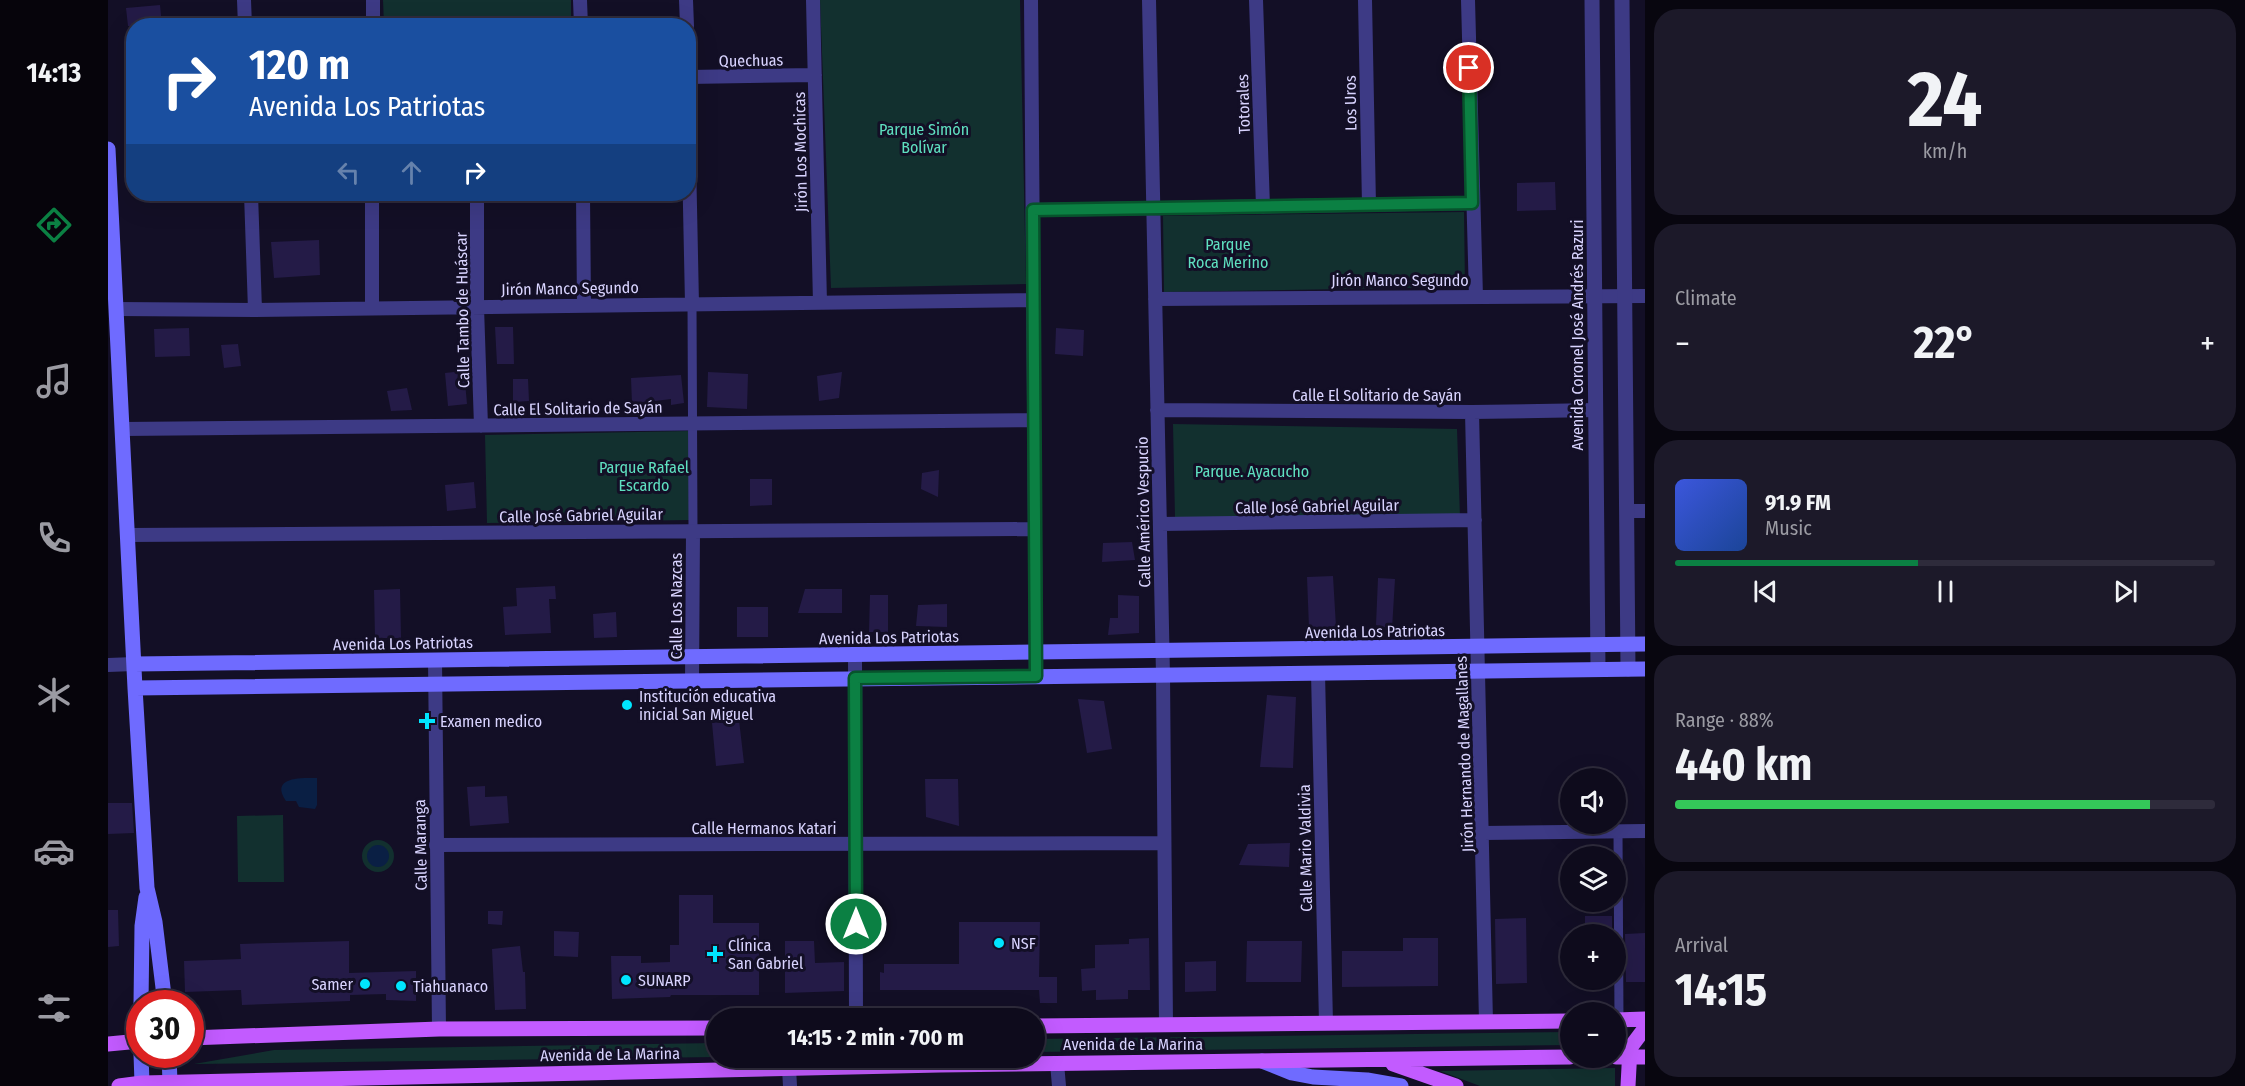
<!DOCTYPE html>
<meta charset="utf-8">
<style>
body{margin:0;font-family:"Fira Sans Condensed",sans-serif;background:#1c1929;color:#f1f3f6;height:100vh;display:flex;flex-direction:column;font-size:22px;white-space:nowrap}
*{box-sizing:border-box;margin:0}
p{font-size:20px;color:#9b9ba3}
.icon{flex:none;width:33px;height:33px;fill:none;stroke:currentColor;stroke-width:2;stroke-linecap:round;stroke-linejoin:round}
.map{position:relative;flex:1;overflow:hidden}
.details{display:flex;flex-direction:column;gap:9px;padding:9px;background:#08060f;width:600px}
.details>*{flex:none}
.banner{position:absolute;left:18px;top:18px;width:570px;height:183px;border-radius:24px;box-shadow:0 6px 24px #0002,0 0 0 2px #2e2b3b;background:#1a4fa0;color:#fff;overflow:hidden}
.fabs{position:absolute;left:1452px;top:768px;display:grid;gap:12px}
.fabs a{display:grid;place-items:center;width:66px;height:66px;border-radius:50%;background:#0e0b1c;box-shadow:0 6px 24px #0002,0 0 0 2px #2e2b3b;font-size:30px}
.speed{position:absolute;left:18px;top:990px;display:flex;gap:12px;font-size:30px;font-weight:700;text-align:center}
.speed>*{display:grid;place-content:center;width:78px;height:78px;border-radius:50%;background:#0e0b1c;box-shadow:0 6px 24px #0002,0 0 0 2px #2e2b3b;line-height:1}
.speed .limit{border:9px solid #d22;background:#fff;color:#111}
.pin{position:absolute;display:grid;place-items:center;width:51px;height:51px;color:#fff;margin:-26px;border:3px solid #fff;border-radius:50%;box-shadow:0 2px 6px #0007}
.me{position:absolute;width:66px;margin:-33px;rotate:0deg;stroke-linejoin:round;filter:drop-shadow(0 0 4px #0008)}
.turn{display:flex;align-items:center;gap:21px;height:126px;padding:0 24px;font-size:27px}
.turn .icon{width:78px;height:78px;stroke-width:2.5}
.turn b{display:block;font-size:42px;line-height:51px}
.lanes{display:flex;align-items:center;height:57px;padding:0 24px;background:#0003;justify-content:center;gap:30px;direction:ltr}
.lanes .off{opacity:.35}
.big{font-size:45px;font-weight:700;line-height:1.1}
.details .widget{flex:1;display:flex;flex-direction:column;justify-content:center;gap:9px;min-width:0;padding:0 21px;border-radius:24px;background:#1c1929}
.details .dial{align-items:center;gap:0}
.dial b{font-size:78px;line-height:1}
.song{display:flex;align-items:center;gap:18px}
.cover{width:72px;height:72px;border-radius:9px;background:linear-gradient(135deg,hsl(230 70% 55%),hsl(220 70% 35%))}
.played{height:6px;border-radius:3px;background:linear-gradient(90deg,#0b8043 45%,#2e2b3b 45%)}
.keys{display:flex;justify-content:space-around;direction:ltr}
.heat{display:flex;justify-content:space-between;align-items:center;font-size:33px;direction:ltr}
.charge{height:9px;border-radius:4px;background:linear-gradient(90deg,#34c759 88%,#2e2b3b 0)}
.trip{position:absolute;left:598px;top:1008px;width:339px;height:60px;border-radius:30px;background:#0e0b1c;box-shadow:0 6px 24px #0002,0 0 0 2px #2e2b3b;font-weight:700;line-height:60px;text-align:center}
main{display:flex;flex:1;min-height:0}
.dock{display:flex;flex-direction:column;width:108px;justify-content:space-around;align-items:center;background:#06040b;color:#9b9ba3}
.dock .icon{width:42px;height:42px}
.dock .selected{color:#0b8043}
.dock b{font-size:27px;color:#f1f3f6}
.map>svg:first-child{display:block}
</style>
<main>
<nav class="dock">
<b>14:13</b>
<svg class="icon selected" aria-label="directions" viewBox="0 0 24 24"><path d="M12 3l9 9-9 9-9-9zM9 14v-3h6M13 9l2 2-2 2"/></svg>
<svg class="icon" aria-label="music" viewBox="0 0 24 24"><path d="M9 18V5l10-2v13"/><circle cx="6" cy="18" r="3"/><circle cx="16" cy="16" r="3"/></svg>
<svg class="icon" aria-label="phone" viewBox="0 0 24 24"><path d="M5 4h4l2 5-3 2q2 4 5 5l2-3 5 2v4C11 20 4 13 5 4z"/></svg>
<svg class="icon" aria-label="climate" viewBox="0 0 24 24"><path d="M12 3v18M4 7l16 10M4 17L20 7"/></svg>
<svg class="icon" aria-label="car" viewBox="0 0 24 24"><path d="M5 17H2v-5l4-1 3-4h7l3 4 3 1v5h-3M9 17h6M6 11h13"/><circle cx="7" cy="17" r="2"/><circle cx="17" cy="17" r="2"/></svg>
<svg class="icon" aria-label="filters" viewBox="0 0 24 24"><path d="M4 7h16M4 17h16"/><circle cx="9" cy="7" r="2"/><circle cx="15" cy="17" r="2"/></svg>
</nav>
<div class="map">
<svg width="1537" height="1086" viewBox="0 0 1537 1086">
<rect width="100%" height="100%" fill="#130f26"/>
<!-- green -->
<path fill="#12302f" d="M 275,0 L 463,0 L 463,25 L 276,25 Z
M 712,0 L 912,0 L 918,284 L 723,288 Z
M 1356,212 L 1357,287 L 1056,292 L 1055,216 Z
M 1065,424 L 1349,429 L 1352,517 L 1067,517 Z
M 581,431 L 582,520 L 379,523 L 377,435 Z
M 175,815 L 176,882 L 130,882 L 129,816 Z
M254 856a16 16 0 1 1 32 0a16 16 0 1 1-32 0Z
M 1462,1032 L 1462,1045 L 927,1052 L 927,1039 Z
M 609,1043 L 609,1057 L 86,1064 L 166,1050 Z
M 1507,1068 L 1507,1086 L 1372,1086 L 1332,1071 Z"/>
<!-- water -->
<path fill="#0a1f44" d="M 209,778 L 209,805 L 207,809 L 191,807 L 188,801 L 178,801 C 161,776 195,778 209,778 Z
M259 856a11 11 0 1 1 22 0a11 11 0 1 1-22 0Z"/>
<!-- building -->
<path fill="#241b47" d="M 52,5 L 54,26 L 20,26 L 18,8 Z
M 1447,182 L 1448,210 L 1409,211 L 1409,183 Z
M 211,240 L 212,275 L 166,278 L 163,242 Z
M 387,327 L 405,327 L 406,364 L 389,364 Z
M 81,328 L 82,356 L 47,357 L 46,329 Z
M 948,328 L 976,330 L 975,356 L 947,354 Z
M 130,344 L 133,366 L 116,368 L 113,345 Z
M 356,371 L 359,404 L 340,406 L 337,373 Z
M 600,372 L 640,374 L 639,409 L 599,407 Z
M 734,372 L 731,398 L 711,401 L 709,376 Z
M 573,375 L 576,403 L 563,405 L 563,399 L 524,404 L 523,378 Z
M 405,379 L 420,379 L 421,401 L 405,402 Z
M 299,388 L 304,410 L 283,411 L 279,391 Z
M 831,470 L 830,497 L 813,489 L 814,473 Z
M 642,479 L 664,479 L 664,505 L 642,506 Z
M 366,482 L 368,508 L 339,511 L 337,485 Z
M 1024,542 L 1027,560 L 994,562 L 995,543 Z
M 1225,576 L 1228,627 L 1201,628 L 1199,577 Z
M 1270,578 L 1287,579 L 1284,629 L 1268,625 Z
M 447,586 L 448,599 L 441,599 L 443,633 L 397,635 L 395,607 L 409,606 L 408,588 Z
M 292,589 L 293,638 L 267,638 L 266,590 Z
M 697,589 L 734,589 L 734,613 L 690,613 Z
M 762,595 L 780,595 L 780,632 L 761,632 Z
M 1010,595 L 1031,596 L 1031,633 L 1000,635 L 1002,618 L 1010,618 Z
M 839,604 L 839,627 L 808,626 L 810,605 Z
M 629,607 L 660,607 L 660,637 L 629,637 Z
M 508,612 L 509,637 L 486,638 L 485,614 Z
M 1159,695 L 1188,697 L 1185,768 L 1152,767 Z
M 970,699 L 996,701 L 1004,749 L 979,753 Z
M 631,720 L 636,763 L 608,766 L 604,723 Z
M 817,779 L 850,779 L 851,826 L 818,817 Z
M 377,786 L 377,797 L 399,796 L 401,823 L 362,826 L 359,787 Z
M 0,803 L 24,803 L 26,833 L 0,834 Z
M 1182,843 L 1181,867 L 1131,865 L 1140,844 Z
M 571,895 L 605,895 L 605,923 L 651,923 L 651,995 L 563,995 L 562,997 L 504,999 L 503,956 L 533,956 L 533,963 L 562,962 L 562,945 L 571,945 Z
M 0,910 L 10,910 L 11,946 L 0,947 Z
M 380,911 L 395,911 L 394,925 L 380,924 Z
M 1477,916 L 1504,916 L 1504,934 L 1477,934 Z
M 1418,918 L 1419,983 L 1388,984 L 1387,919 Z
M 851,922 L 932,922 L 931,977 L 949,977 L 949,1003 L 932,1003 L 931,990 L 772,990 L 772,972 L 776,973 L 776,964 L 851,964 Z
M 446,931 L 471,932 L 470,957 L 446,956 Z
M 1537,933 L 1537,982 L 1518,982 L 1517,934 Z
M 1041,938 L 1042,990 L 1020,990 L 1020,999 L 988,1000 L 988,990 L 974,991 L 973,969 L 987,968 L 987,945 L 1021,944 L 1021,939 Z
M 1295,938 L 1330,938 L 1330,986 L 1234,987 L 1234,951 L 1295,951 Z
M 241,941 L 241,973 L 308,971 L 308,1001 L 278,1000 L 278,994 L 242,995 L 242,1001 L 134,1005 L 133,990 L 77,992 L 76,961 L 133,959 L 132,944 Z
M 677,941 L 706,941 L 707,963 L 736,962 L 736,991 L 677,993 Z
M 1139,941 L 1194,941 L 1193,982 L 1138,982 Z
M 412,946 L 415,972 L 417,972 L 418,1009 L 387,1010 L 384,949 Z
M 1108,961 L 1108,991 L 1077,992 L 1077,962 Z"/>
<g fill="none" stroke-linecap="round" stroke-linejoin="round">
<!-- pedestrian -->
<path stroke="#3d3a85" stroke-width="9" d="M 584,304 L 585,531
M 1510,831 L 1511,1019"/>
<!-- minor -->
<path stroke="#3d3a85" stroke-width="14" d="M 136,0 L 137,26
M 472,0 L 473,26
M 578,0 L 579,26
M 705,0 L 712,303
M 923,0 L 928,676
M 1041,0 L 1055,675 L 1058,1024
M 1148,0 L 1155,207
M 1257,0 L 1261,205
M 1360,0 L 1368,297
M 265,26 L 265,0
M 580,77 L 707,75
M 580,110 L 584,304
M 143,194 L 147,310
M 369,194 L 369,307 L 373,426
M 475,194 L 476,306
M 925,210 L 1364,203
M 1047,299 L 1537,296
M 264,308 L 264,194
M 9,309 L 147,310 L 925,300
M 1049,410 L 1364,412 L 1488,410
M 1364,412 L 1378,1022
M 15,429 L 926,420
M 1519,511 L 1537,511
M 1052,524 L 1367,520
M 20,535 L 927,529
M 747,655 L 748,1018
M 327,660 L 331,1029
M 0,665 L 26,664
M 1210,673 L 1218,1023
M 584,681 L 585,531
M 1375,833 L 1537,831
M 328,845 L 1056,843
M 949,1063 L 951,1086
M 681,1068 L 682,1086"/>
<!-- tertiary -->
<path stroke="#3d3a85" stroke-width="15" d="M 1484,0 L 1490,669
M 1514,0 L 1520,669"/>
<!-- secondary -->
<path stroke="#6f6bff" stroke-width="15" d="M 0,149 L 27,688 L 39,888 L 47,922 L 57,1004
M 26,664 L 1537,644
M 27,688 L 1537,669
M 33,1004 L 34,926 L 38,897
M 33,1054 L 34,1083
M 61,1054 L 62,1083
M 1154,1061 L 1184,1073 L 1205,1077 L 1259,1080 L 1293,1086"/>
<!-- primary -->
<path stroke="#c25bff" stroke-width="15" d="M 1508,1020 L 1537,1019
M 927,1026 L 1462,1021
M 82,1038 L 331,1029 L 609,1028
M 0,1044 L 32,1041
M 1508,1057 L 1537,1057
M 1285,1064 L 1348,1086
M 11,1086 L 34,1083 L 832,1065 L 1462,1057
M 1520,1086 L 1522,1048 L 1537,1028"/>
</g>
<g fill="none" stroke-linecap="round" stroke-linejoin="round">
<!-- route casing -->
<g stroke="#07532c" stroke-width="15">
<path id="route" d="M 748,924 L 747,678 L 928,676 L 925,210 L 1364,203 L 1361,68"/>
</g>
<!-- route -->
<use href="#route" stroke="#0b8043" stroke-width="10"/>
</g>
<!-- markers -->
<g fill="#00e5ff" stroke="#130f26" stroke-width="2">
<circle cx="519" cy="705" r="6"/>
<path d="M316 712h6v6h6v6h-6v6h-6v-6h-6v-6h6z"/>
<circle cx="891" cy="943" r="6"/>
<path d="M604 945h6v6h6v6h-6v6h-6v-6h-6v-6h6z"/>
<circle cx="518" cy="980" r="6"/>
<circle cx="257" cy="984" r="6"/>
<circle cx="293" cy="986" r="6"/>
</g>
<g text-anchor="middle" stroke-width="6" stroke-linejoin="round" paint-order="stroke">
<!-- street labels -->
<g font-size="16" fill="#d9d4ff" stroke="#130f26">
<text transform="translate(643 60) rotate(-1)" y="6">Quechuas</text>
<text transform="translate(1242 103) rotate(-91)" y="6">Los Uros</text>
<text transform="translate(1135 104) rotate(-92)" y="6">Totorales</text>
<text transform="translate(692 152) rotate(-91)" y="6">Jirón Los Mochicas</text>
<text x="1292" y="286">Jirón Manco Segundo</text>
<text transform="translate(462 288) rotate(-1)" y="6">Jirón Manco Segundo</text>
<text transform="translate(354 310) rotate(-91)" y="6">Calle Tambo de Huáscar</text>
<text transform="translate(1469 335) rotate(-90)" y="6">Avenida Coronel José Andrés Razuri</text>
<text x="1269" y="401">Calle El Solitario de Sayán</text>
<text transform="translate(470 408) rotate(-1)" y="6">Calle El Solitario de Sayán</text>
<text transform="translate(1209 506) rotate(-1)" y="6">Calle José Gabriel Aguilar</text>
<text transform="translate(1035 512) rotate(-91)" y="6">Calle Américo Vespucio</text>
<text transform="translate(473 515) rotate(-1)" y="6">Calle José Gabriel Aguilar</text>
<text transform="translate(568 606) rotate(-90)" y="6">Calle Los Nazcas</text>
<text transform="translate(1267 631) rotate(-1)" y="6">Avenida Los Patriotas</text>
<text transform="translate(781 637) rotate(-1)" y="6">Avenida Los Patriotas</text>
<text transform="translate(295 643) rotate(-1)" y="6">Avenida Los Patriotas</text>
<text transform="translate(1356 754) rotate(-92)" y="6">Jirón Hernando de Magallanes</text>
<text x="656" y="834">Calle Hermanos Katari</text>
<text transform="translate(312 845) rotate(-91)" y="6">Calle Maranga</text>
<text transform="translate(1197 848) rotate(-91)" y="6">Calle Mario Valdivia</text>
<text x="1025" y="1050">Avenida de La Marina</text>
<text transform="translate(502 1054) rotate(-1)" y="6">Avenida de La Marina</text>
</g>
<!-- park labels -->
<g font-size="16" fill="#5fe0c0" stroke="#130f26">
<text x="816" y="135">Parque Simón<tspan x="816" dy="18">Bolívar</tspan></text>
<text x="1120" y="250">Parque<tspan x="1120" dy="18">Roca Merino</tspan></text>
<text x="536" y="473">Parque Rafael<tspan x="536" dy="18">Escardo</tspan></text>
<text x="1144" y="477">Parque. Ayacucho</text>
</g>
<!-- poi labels -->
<g font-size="16" fill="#d9d4ff" stroke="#130f26" text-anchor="start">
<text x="531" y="702">Institución educativa<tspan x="531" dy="18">inicial San Miguel</tspan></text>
<text x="332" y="727">Examen medico</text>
<text x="903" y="949">NSF</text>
<text x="620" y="951">Clínica<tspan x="620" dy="18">San Gabriel</tspan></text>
<text x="530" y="986">SUNARP</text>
<text x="245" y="990" text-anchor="end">Samer</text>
<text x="305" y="992">Tiahuanaco</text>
</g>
</g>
</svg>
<div class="fabs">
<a><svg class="icon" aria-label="sound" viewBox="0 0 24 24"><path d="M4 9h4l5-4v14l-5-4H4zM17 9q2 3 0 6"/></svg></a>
<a><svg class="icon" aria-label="layers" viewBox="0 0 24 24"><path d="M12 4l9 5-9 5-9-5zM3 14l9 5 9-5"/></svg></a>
<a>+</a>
<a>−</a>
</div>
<div class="speed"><div class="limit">30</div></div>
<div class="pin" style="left:1361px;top:68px;background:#d93025"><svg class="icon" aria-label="arrive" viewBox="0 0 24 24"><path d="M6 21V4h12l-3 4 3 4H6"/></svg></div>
<svg class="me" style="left:748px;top:924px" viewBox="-20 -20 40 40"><circle r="17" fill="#0b8043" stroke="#fff" stroke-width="3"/><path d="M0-11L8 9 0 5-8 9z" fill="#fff"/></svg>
<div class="trip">14:15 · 2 min · 700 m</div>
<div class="banner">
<div class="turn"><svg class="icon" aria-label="right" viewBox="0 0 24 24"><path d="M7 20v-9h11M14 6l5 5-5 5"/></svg><div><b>120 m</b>Avenida Los Patriotas</div></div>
<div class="lanes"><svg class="icon off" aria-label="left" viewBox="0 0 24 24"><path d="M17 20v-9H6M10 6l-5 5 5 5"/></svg><svg class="icon off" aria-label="ahead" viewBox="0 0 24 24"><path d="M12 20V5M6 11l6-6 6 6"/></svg><svg class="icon" aria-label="right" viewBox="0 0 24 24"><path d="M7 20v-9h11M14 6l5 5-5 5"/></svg></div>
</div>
</div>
<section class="details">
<div class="widget dial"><b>24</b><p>km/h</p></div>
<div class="widget"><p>Climate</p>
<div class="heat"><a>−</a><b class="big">22°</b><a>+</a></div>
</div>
<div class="widget">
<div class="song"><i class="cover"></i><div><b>91.9 FM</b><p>Music</p></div></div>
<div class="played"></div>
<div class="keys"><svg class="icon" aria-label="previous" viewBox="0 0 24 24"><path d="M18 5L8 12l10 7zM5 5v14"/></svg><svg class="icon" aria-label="pause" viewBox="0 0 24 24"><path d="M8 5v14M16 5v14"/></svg><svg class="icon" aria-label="next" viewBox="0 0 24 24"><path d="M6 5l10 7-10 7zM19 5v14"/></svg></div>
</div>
<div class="widget"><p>Range · 88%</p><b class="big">440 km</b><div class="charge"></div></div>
<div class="widget"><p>Arrival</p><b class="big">14:15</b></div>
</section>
</main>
